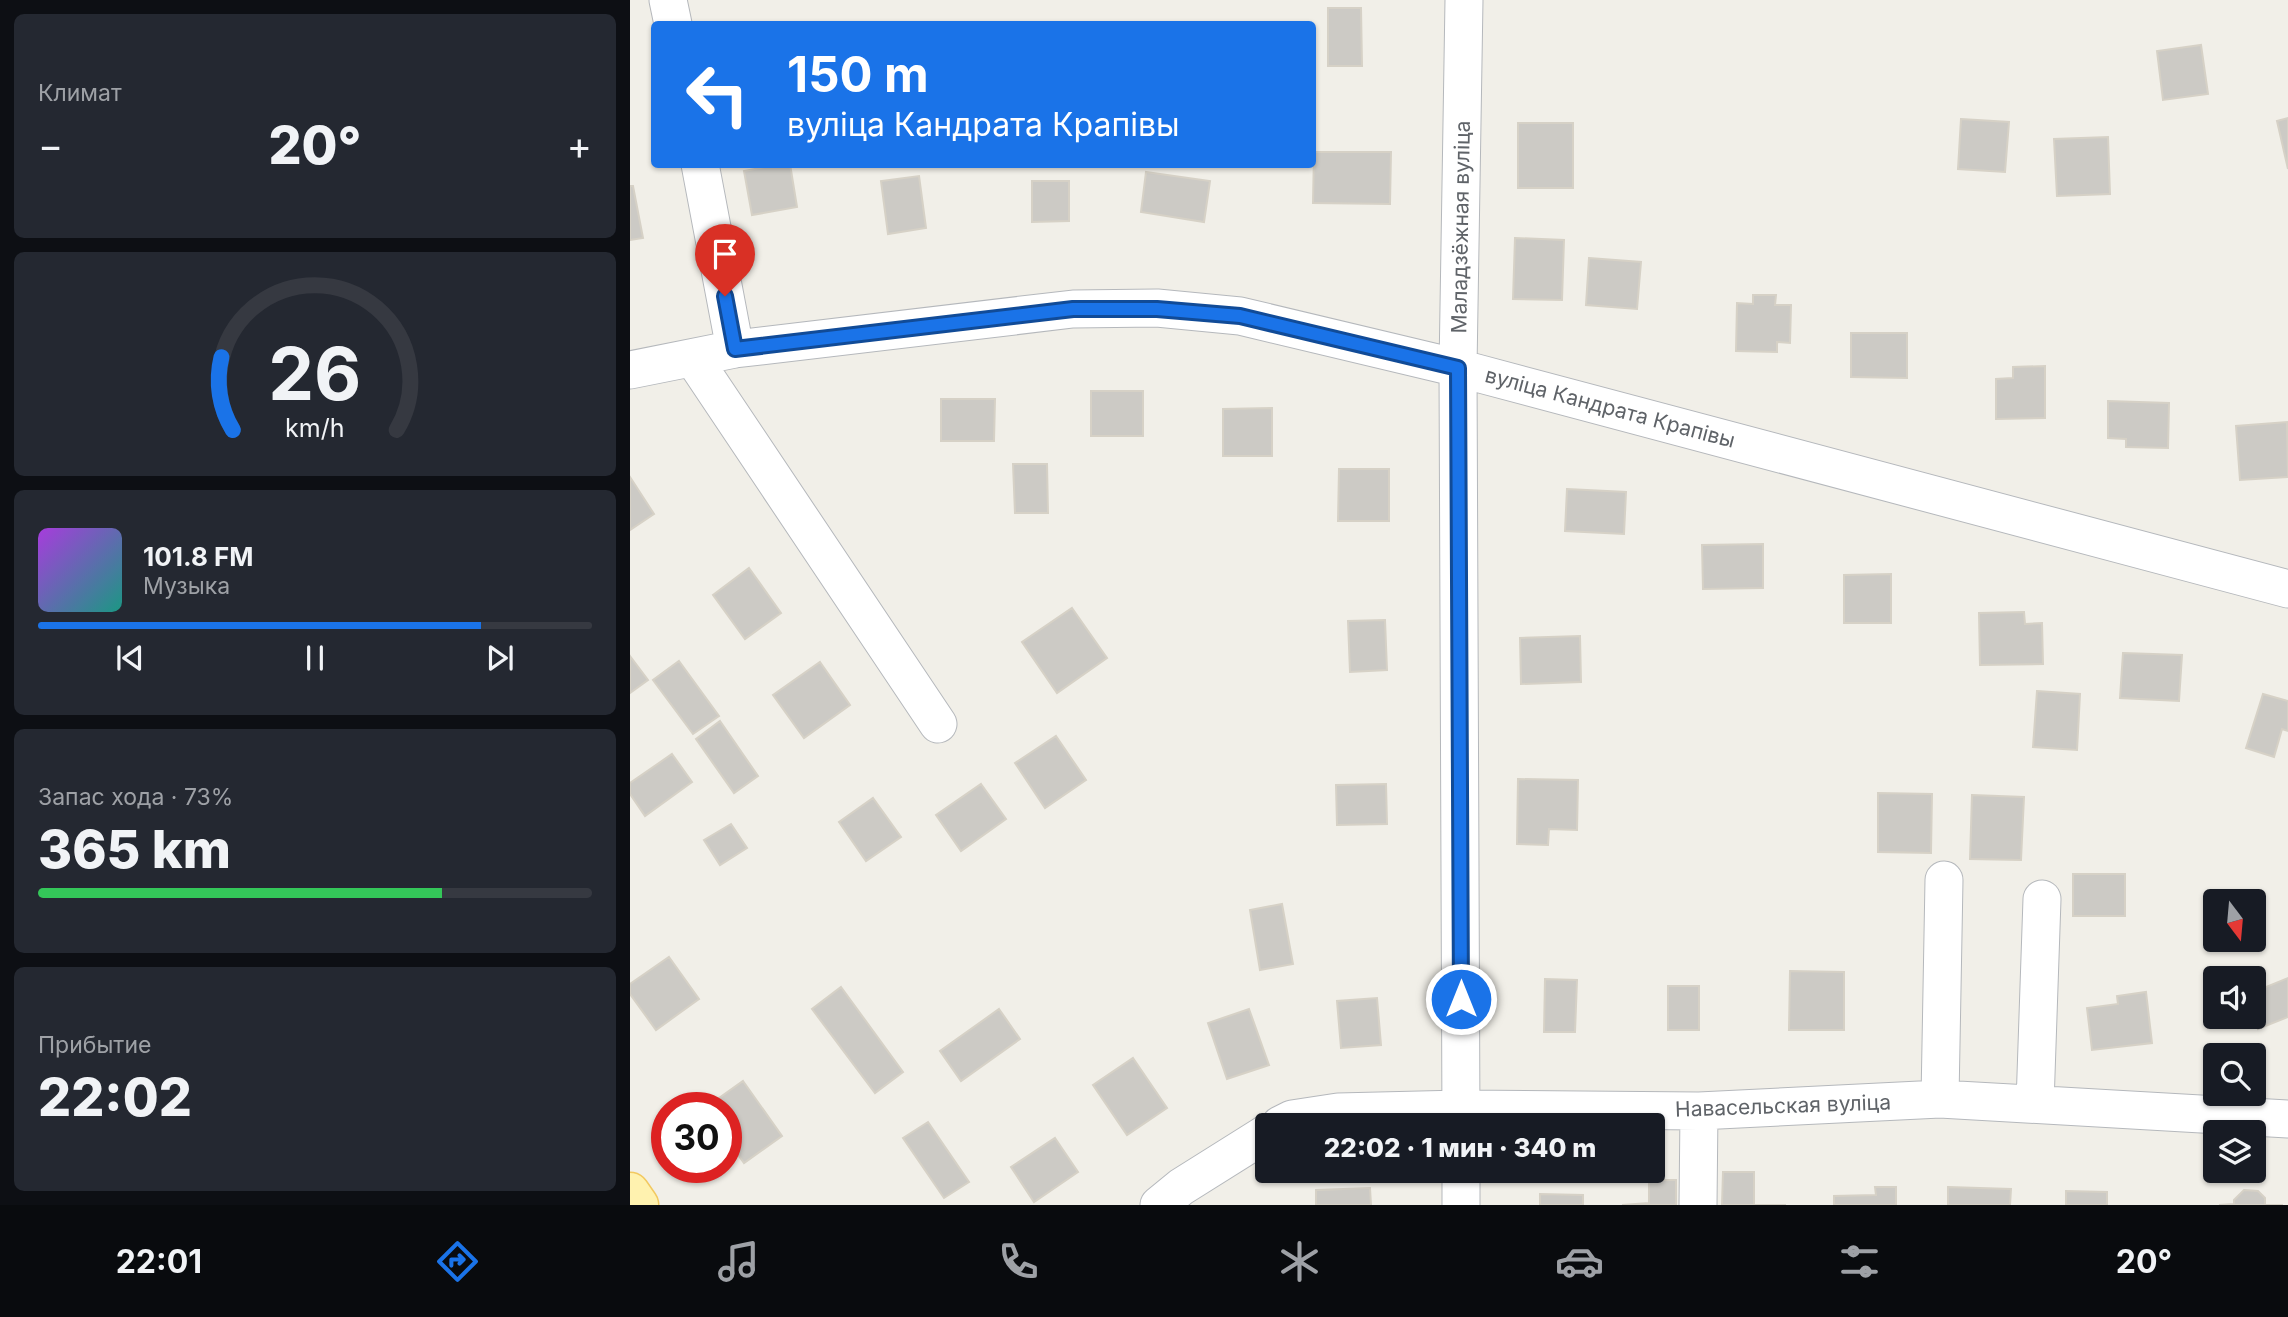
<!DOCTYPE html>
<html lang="ru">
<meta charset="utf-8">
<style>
body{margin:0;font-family:Inter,sans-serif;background:#242831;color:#f1f3f6;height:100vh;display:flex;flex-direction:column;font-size:26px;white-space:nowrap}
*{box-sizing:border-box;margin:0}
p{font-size:23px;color:#9ea1a6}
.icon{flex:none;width:38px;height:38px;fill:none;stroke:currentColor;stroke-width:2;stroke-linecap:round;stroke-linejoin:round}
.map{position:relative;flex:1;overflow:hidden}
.drawer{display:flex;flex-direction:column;gap:14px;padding:14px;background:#0d0f14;width:630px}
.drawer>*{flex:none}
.guide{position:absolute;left:21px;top:21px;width:665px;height:147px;border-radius:7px;box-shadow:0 2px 5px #0004;background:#1a73e8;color:#fff;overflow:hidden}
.needle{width:46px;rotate:164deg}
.tools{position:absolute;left:1573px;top:889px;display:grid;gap:14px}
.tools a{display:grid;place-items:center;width:63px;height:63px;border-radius:7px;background:#171b24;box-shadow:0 2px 5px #0004;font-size:35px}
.speed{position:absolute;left:21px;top:1092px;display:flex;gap:14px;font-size:35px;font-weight:700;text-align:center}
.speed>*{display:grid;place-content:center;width:91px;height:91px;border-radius:50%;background:#171b24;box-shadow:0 2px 5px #0004;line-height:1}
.speed .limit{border:10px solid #d22;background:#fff;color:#111}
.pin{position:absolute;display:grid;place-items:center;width:60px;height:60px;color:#fff;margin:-72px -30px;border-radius:50% 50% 50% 0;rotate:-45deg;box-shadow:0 0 7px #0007}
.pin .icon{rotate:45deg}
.me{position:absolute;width:77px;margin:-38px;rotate:0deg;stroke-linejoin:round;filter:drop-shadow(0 0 5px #0008)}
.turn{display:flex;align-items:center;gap:24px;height:147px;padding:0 21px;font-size:32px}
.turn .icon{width:91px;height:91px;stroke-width:2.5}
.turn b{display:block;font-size:49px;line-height:60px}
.big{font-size:52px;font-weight:800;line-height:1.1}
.drawer .card{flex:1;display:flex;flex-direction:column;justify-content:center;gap:10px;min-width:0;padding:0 24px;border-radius:10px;background:#242831}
.drawer .dial{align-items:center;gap:0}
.dial svg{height:182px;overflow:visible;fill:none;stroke:#363941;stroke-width:7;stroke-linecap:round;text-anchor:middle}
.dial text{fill:#f1f3f6;stroke:none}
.song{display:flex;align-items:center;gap:21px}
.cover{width:84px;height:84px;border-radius:10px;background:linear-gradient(135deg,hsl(280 70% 55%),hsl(170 70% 35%))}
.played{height:7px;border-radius:4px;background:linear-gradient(90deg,#1a73e8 80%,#363941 80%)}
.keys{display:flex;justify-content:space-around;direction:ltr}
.heat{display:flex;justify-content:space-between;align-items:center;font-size:38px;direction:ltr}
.charge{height:10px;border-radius:5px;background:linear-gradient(90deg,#34c759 73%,#363941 0)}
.trip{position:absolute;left:625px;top:1113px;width:410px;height:70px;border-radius:7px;background:#171b24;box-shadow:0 2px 5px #0004;font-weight:800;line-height:70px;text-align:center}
.dock{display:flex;height:112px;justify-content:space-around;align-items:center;background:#090b0e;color:#9ea1a6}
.dock .icon{width:49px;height:49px}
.dock .active{color:#1a73e8}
.dock b{font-size:32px;color:#f1f3f6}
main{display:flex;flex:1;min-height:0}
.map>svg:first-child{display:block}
</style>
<main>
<section class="drawer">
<div class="card"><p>Климат</p>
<div class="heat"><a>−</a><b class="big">20°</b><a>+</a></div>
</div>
<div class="card dial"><svg viewBox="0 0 100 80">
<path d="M14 69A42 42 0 1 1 86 69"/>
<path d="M14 69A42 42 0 0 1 9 37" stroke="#1a73e8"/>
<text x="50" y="56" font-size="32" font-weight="700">26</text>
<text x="50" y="72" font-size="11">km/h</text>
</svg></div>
<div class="card">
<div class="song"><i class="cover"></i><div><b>101.8 FM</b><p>Музыка</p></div></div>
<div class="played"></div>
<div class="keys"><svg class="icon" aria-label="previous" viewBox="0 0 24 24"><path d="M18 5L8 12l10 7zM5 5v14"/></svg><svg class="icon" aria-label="pause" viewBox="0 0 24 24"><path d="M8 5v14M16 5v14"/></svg><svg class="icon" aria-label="next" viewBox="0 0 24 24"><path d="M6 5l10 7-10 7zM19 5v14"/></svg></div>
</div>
<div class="card"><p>Запас хода · 73%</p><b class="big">365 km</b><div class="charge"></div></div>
<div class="card"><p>Прибытие</p><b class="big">22:02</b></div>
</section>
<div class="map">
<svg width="1658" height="1205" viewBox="0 0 1658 1205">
<rect width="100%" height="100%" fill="#f1efe8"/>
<!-- building -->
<path fill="#cccac5" stroke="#d6d1c6" stroke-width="2" d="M 698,8 L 731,8 L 732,66 L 698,66 Z
M 1571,45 L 1578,94 L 1533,100 L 1527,51 Z
M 1658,118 L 1658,169 L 1647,121 Z
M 1331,119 L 1379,122 L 1375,172 L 1328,169 Z
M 888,123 L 943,123 L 943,188 L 888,188 Z
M 1478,137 L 1480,194 L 1427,196 L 1424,139 Z
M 684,152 L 761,152 L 760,204 L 683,203 Z
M 151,164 L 160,164 L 167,207 L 122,215 L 114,171 Z
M 516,172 L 580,181 L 574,222 L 511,212 Z
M 289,176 L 296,228 L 258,234 L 251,181 Z
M 402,181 L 439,181 L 439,221 L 402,222 Z
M 0,186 L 3,186 L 13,238 L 0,240 Z
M 885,238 L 934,240 L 932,300 L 883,299 Z
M 959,258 L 1011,262 L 1007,309 L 956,305 Z
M 1123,295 L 1146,295 L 1145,305 L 1161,305 L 1160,343 L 1147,342 L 1147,352 L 1106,351 L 1107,303 L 1123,304 Z
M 1221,333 L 1277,333 L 1277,378 L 1221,377 Z
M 1415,366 L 1415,418 L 1366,419 L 1366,379 L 1383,378 L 1383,367 Z
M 461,391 L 513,391 L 513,436 L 461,436 Z
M 311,399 L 365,399 L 364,441 L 311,441 Z
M 1478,401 L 1539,403 L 1538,448 L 1496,447 L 1496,439 L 1478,438 Z
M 642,408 L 642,456 L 593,456 L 593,409 Z
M 1657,422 L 1658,477 L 1610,480 L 1606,426 Z
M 383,464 L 417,464 L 418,513 L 385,513 Z
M 709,469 L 759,469 L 759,521 L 708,521 Z
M 0,477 L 24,514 L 0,530 Z
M 937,489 L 996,492 L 994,534 L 935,531 Z
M 1133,544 L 1133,588 L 1073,589 L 1072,545 Z
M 119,568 L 151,613 L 115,639 L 83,595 Z
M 1261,574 L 1261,623 L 1214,623 L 1214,575 Z
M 442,608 L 477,658 L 427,693 L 392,642 Z
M 1394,612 L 1395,624 L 1412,623 L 1413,664 L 1350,665 L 1349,613 Z
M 755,620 L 757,670 L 720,672 L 718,621 Z
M 950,636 L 951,682 L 891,684 L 890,638 Z
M 1493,653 L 1552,655 L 1549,701 L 1490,698 Z
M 0,656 L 18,680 L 0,693 Z
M 49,661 L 89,716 L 63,734 L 23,680 Z
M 190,662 L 220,705 L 174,738 L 143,695 Z
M 1407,691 L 1450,694 L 1447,750 L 1403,747 Z
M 1633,694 L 1658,701 L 1658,731 L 1652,729 L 1644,757 L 1616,748 Z
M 90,721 L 128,776 L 104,793 L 66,739 Z
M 426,736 L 456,780 L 415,808 L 385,763 Z
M 42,754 L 62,782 L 15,816 L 0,794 L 0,783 Z
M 888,779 L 948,780 L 947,830 L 919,829 L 918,845 L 887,844 Z
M 351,784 L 376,819 L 331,851 L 306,815 Z
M 756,784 L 757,824 L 707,825 L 706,785 Z
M 1248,793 L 1302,794 L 1301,853 L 1248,852 Z
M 1342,795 L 1394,797 L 1391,860 L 1340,859 Z
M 243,798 L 271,837 L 236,861 L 209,822 Z
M 101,824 L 117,848 L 90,865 L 74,840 Z
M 1443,874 L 1495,874 L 1495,916 L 1443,916 Z
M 652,904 L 663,964 L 630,970 L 620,910 Z
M 39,957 L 69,999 L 26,1030 L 0,994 L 0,984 Z
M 1160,971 L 1214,972 L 1214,1030 L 1159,1030 Z
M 1658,978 L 1658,1017 L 1628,1029 L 1624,1017 L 1624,992 Z
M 915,979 L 947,980 L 945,1032 L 914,1032 Z
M 1038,986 L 1069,986 L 1069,1030 L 1038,1030 Z
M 211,987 L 273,1072 L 245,1093 L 182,1009 Z
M 1516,992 L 1522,1043 L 1462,1050 L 1457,1008 L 1488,1004 L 1487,996 Z
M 747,998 L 751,1045 L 711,1048 L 707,1001 Z
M 369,1009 L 390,1039 L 331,1081 L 310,1051 Z
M 619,1009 L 639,1065 L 597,1079 L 578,1023 Z
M 503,1058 L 537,1108 L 497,1135 L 463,1085 Z
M 113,1081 L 152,1136 L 114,1163 L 96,1138 L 96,1108 L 75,1108 Z
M 298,1122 L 339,1182 L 314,1198 L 273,1138 Z
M 425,1138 L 448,1172 L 404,1202 L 381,1167 Z
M 1093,1172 L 1124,1172 L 1124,1205 L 1156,1205 L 1092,1205 Z
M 1019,1180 L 1046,1180 L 1046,1205 L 992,1205 L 1019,1203 Z
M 1245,1187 L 1266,1187 L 1266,1205 L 1204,1205 L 1204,1196 L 1246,1195 Z
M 1318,1187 L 1381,1189 L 1380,1205 L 1318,1205 Z
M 740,1188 L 741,1205 L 686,1205 L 686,1190 Z
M 1614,1190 L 1628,1191 L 1635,1198 L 1635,1205 L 1653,1205 L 1589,1205 L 1604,1204 L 1604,1200 Z
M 1436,1191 L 1477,1192 L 1477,1205 L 1436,1205 Z
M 910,1194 L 953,1195 L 953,1205 L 910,1205 Z"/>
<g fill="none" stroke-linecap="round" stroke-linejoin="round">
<!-- minor casing -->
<g stroke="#b5b8bc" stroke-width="39">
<path id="minor" d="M 38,0 L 43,24
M 70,164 L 105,349
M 63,358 L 308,724
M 0,370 L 105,349 L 443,309 L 527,308 L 610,316 L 828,368 L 1658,589
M 1310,1099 L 1314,880
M 1405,1104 L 1412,899
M 650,1125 L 662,1119 L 708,1112 L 831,1109 L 1069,1111 L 1310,1099 L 1658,1119
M 831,1125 L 828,368 L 834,0
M 529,1205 L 551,1187 L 637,1133
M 831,1205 L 831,1171
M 1068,1205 L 1069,1111"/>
</g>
<!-- major casing -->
<g stroke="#f2c960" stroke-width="41">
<path id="major" d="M 0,1192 L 9,1205"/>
</g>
<!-- minor -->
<use href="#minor" stroke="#fff" stroke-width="37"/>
<!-- major -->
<use href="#major" stroke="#fff2af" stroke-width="38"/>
</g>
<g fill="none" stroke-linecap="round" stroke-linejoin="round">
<!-- route casing -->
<g stroke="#114b97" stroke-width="18">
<path id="route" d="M 95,296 L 105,349 L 443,309 L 527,309 L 610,316 L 828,368 L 831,999"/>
</g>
<!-- route -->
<use href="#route" stroke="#1a73e8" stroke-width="12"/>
</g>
<g text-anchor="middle" stroke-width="5" stroke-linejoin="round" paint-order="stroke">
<!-- street labels -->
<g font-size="21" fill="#5f6368" stroke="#fff">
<text transform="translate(831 227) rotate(-89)" y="7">Маладзёжная вуліца</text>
<text transform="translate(980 408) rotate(15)" y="7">вуліца Кандрата Крапівы</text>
<text transform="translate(1153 1106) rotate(-2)" y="7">Навасельская вуліца</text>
</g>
</g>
</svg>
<div class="tools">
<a><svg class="needle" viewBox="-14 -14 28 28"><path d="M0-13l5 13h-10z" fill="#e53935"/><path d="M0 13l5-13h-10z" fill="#9ea1a6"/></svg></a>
<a><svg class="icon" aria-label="sound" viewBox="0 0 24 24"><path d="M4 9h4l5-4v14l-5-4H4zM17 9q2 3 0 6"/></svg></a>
<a><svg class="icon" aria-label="search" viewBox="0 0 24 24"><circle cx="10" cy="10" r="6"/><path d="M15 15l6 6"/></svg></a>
<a><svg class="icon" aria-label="layers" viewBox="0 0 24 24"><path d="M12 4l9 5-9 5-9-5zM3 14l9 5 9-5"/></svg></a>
</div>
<div class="speed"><div class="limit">30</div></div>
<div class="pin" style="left:95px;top:296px;background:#d93025"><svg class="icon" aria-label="arrive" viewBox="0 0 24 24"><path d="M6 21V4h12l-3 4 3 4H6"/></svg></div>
<svg class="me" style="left:831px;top:999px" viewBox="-20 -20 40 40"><circle r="17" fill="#1a73e8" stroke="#fff" stroke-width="3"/><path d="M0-11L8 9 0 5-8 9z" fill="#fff"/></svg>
<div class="trip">22:02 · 1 мин · 340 m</div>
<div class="guide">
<div class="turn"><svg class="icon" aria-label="left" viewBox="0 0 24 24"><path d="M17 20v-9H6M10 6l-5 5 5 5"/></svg><div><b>150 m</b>вуліца Кандрата Крапівы</div></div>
</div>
</div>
</main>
<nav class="dock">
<b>22:01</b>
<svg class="icon active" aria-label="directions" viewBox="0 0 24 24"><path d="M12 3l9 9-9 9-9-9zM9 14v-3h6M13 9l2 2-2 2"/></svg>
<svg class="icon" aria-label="music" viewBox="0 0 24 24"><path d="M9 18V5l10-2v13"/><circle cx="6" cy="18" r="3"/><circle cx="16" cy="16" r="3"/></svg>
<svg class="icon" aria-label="phone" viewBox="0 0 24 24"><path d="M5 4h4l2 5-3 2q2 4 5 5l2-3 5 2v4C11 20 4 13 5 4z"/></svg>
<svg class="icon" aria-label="climate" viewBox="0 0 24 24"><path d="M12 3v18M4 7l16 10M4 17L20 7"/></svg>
<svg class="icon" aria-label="car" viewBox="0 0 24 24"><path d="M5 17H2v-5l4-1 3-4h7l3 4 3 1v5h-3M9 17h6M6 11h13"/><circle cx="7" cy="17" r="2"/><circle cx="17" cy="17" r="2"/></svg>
<svg class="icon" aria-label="filters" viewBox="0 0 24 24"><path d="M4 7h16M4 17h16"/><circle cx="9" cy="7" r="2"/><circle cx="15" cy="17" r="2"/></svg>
<b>20°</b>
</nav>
